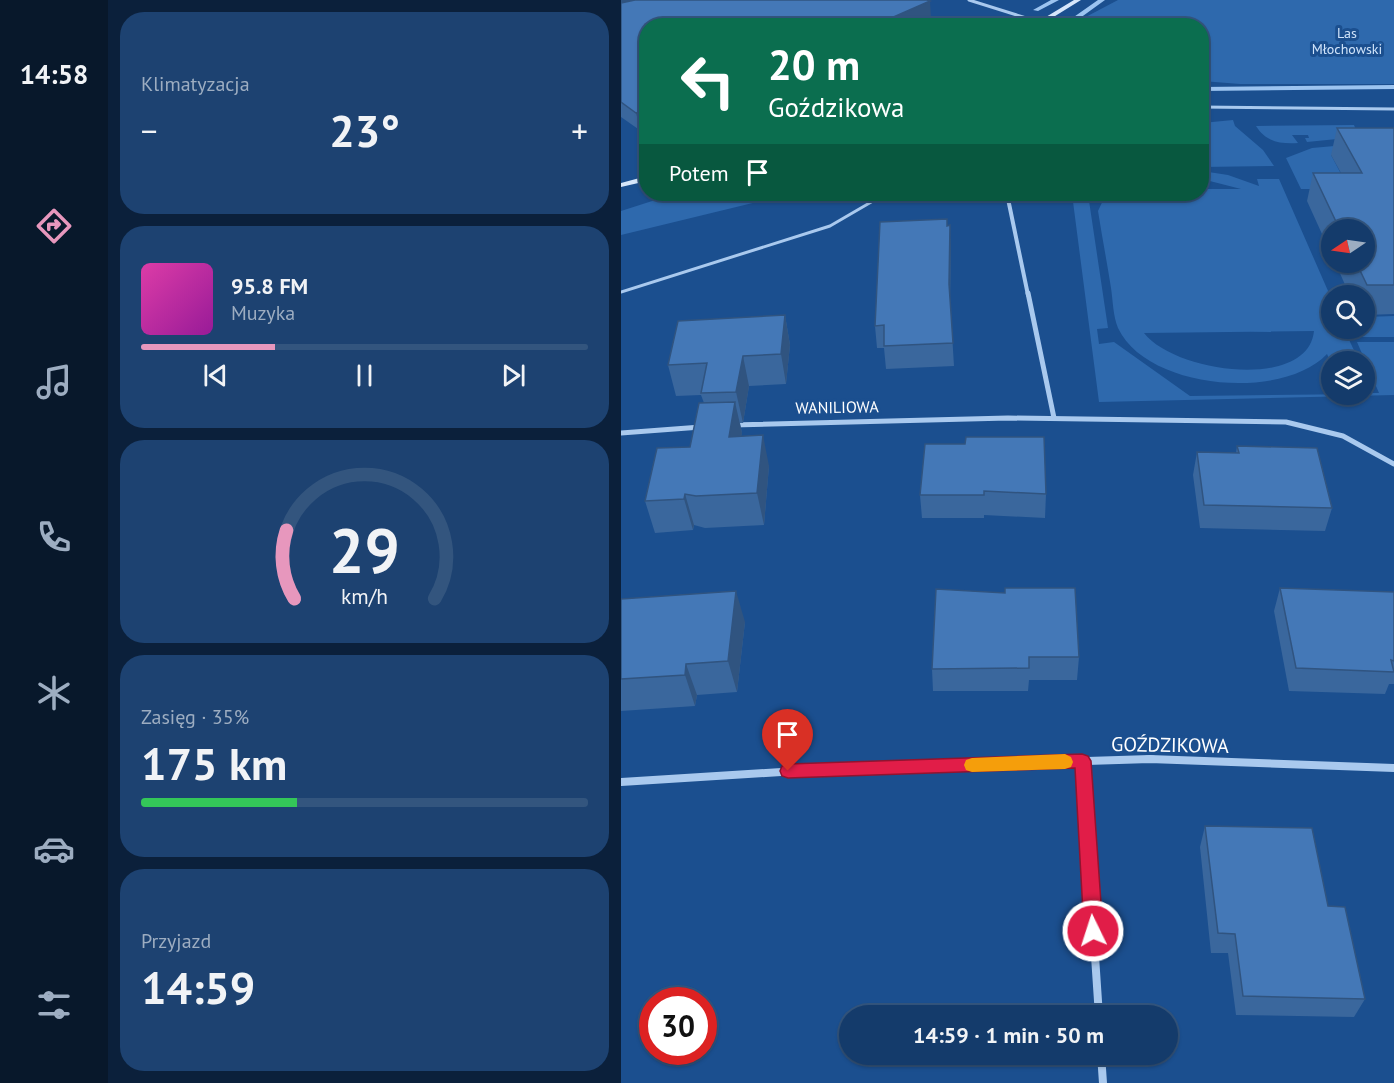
<!DOCTYPE html>
<html lang="pl">
<meta charset="utf-8">
<style>
body{margin:0;font-family:"PT Sans",sans-serif;background:#1d4271;color:#f1f3f6;height:100vh;display:flex;flex-direction:column;font-size:22px;white-space:nowrap}
*{box-sizing:border-box;margin:0}
p{font-size:20px;color:#9dadc1}
.icon{flex:none;width:33px;height:33px;fill:none;stroke:currentColor;stroke-width:2;stroke-linecap:round;stroke-linejoin:round}
.map{position:relative;flex:1;overflow:hidden}
.side{display:flex;flex-direction:column;gap:12px;padding:12px;background:#0b203b;width:513px}
.side>*{flex:none}
.top-card{position:absolute;left:18px;top:18px;width:570px;height:183px;border-radius:24px;box-shadow:0 2px 4px #0004,0 0 0 2px #33557e;background:#0b6e4f;color:#fff;overflow:hidden}
.needle{width:39px;rotate:257deg}
.tools{position:absolute;left:700px;top:219px;display:grid;gap:12px}
.tools a{display:grid;place-items:center;width:54px;height:54px;border-radius:50%;background:#143b6b;box-shadow:0 2px 4px #0004,0 0 0 2px #33557e;font-size:30px}
.speed{position:absolute;left:18px;top:987px;display:flex;gap:12px;font-size:30px;font-weight:700;text-align:center}
.speed>*{display:grid;place-content:center;width:78px;height:78px;border-radius:50%;background:#143b6b;box-shadow:0 2px 4px #0004,0 0 0 2px #33557e;line-height:1}
.speed .limit{border:9px solid #d22;background:#fff;color:#111}
.pin{position:absolute;display:grid;place-items:center;width:51px;height:51px;color:#fff;margin:-62px -26px;border-radius:50% 50% 50% 0;rotate:-45deg;box-shadow:0 0 6px #0007}
.pin .icon{rotate:45deg}
.me{position:absolute;width:66px;margin:-33px;rotate:356deg;stroke-linejoin:round;filter:drop-shadow(0 0 4px #0008)}
.turn{display:flex;align-items:center;gap:21px;height:126px;padding:0 30px;font-size:27px}
.turn .icon{width:78px;height:78px;stroke-width:2.5}
.turn b{display:block;font-size:42px;line-height:51px}
.then{display:flex;align-items:center;height:57px;padding:0 30px;background:#0003;gap:12px;font-size:22px}
.big{font-size:45px;font-weight:700;line-height:1.1}
.side .tile{flex:1;display:flex;flex-direction:column;justify-content:center;gap:9px;min-width:0;padding:0 21px;border-radius:24px;background:#1d4271}
.side .dial{align-items:center;gap:0}
.dial svg{height:156px;overflow:visible;fill:none;stroke:#33557e;stroke-width:7;stroke-linecap:round;text-anchor:middle}
.dial text{fill:#f1f3f6;stroke:none}
.song{display:flex;align-items:center;gap:18px}
.cover{width:72px;height:72px;border-radius:9px;background:linear-gradient(135deg,hsl(320 70% 55%),hsl(300 70% 35%))}
.played{height:6px;border-radius:3px;background:linear-gradient(90deg,#e797bd 30%,#33557e 30%)}
.keys{display:flex;justify-content:space-around;direction:ltr}
.heat{display:flex;justify-content:space-between;align-items:center;font-size:33px;direction:ltr}
.charge{height:9px;border-radius:4px;background:linear-gradient(90deg,#34c759 35%,#33557e 0)}
.trip{position:absolute;left:218px;top:1005px;width:339px;height:60px;border-radius:30px;background:#143b6b;box-shadow:0 2px 4px #0004,0 0 0 2px #33557e;font-weight:700;line-height:60px;text-align:center}
main{display:flex;flex:1;min-height:0}
.dock{display:flex;flex-direction:column;width:108px;justify-content:space-around;align-items:center;background:#08182b;color:#9dadc1}
.dock .icon{width:42px;height:42px}
.dock .on{color:#e797bd}
.dock b{font-size:27px;color:#f1f3f6}
.map>svg:first-child{display:block}
</style>
<main>
<nav class="dock">
<b>14:58</b>
<svg class="icon on" aria-label="directions" viewBox="0 0 24 24"><path d="M12 3l9 9-9 9-9-9zM9 14v-3h6M13 9l2 2-2 2"/></svg>
<svg class="icon" aria-label="music" viewBox="0 0 24 24"><path d="M9 18V5l10-2v13"/><circle cx="6" cy="18" r="3"/><circle cx="16" cy="16" r="3"/></svg>
<svg class="icon" aria-label="phone" viewBox="0 0 24 24"><path d="M5 4h4l2 5-3 2q2 4 5 5l2-3 5 2v4C11 20 4 13 5 4z"/></svg>
<svg class="icon" aria-label="climate" viewBox="0 0 24 24"><path d="M12 3v18M4 7l16 10M4 17L20 7"/></svg>
<svg class="icon" aria-label="car" viewBox="0 0 24 24"><path d="M5 17H2v-5l4-1 3-4h7l3 4 3 1v5h-3M9 17h6M6 11h13"/><circle cx="7" cy="17" r="2"/><circle cx="17" cy="17" r="2"/></svg>
<svg class="icon" aria-label="filters" viewBox="0 0 24 24"><path d="M4 7h16M4 17h16"/><circle cx="9" cy="7" r="2"/><circle cx="15" cy="17" r="2"/></svg>
</nav>
<section class="side">
<div class="tile"><p>Klimatyzacja</p>
<div class="heat"><a>−</a><b class="big">23°</b><a>+</a></div>
</div>
<div class="tile">
<div class="song"><i class="cover"></i><div><b>95.8 FM</b><p>Muzyka</p></div></div>
<div class="played"></div>
<div class="keys"><svg class="icon" aria-label="previous" viewBox="0 0 24 24"><path d="M18 5L8 12l10 7zM5 5v14"/></svg><svg class="icon" aria-label="pause" viewBox="0 0 24 24"><path d="M8 5v14M16 5v14"/></svg><svg class="icon" aria-label="next" viewBox="0 0 24 24"><path d="M6 5l10 7-10 7zM19 5v14"/></svg></div>
</div>
<div class="tile dial"><svg viewBox="0 0 100 80">
<path d="M14 69A42 42 0 1 1 86 69"/>
<path d="M14 69A42 42 0 0 1 10 34" stroke="#e797bd"/>
<text x="50" y="56" font-size="32" font-weight="700">29</text>
<text x="50" y="72" font-size="11">km/h</text>
</svg></div>
<div class="tile"><p>Zasięg · 35%</p><b class="big">175 km</b><div class="charge"></div></div>
<div class="tile"><p>Przyjazd</p><b class="big">14:59</b></div>
</section>
<div class="map">
<svg width="773" height="1083" viewBox="0 0 773 1083">
<rect width="100%" height="100%" fill="#1b4f8f"/>
<!-- green -->
<path fill="#2e69ad" fill-rule="evenodd" d="M 497,0 L 773,0 L 773,84 L 619,84 L 581,81 L 580,26 L 458,25 L 459,20 Z
M 612,120 L 614,126 L 642,150 L 653,166 L 581,167 L 581,123 Z
M 733,125 L 735,130 L 716,139 L 686,142 L 684,138 L 688,138 L 687,135 L 671,135 L 677,143 C 659,144 645,142 635,126 Z
M 736,144 L 749,154 L 710,155 L 728,189 L 680,189 L 665,158 L 691,148 Z
M 581,171 L 607,175 L 638,186 L 636,179 L 658,179 L 711,300 L 711,328 L 723,329 L 738,361 L 711,362 L 711,365 L 706,354 C 662,401 526,390 497,328 C 492,316 492,301 490,288 C 486,262 481,237 477,211 L 485,194 L 580,194 L 581,189 L 620,189 L 581,179 ZM 693,331 C 687,391 554,373 523,333 Z
M 53,194 L 169,194 L 0,235 L 0,211 Z
M 451,194 L 467,194 L 487,328 L 476,329 L 478,344 L 493,342 L 569,396 L 744,394 L 744,376 L 752,393 L 758,393 L 736,342 L 773,342 L 773,395 L 478,402 Z
M 773,316 L 773,337 L 741,337 L 733,329 L 744,328 L 744,317 Z"/>
<g fill="none" stroke-linecap="round" stroke-linejoin="round">
<!-- stream -->
<path fill="#9cc4f0" fill-rule="evenodd" d="M 430,0 L 438,0 L 417,11 L 412,10 Z
M 477,0 L 484,0 L 448,26 L 440,26 Z
M 773,85 L 773,89 L 580,91 L 580,87 Z"/>
<!-- lane -->
<path stroke="#a9c9ee" stroke-width="3" d="M 0,292 L 209,226 L 264,194"/>
<!-- street-far4 -->
<path stroke="#a9c9ee" stroke-width="3" d="M 348,0 L 418,22
M 580,107 L 773,109"/>
<!-- street-far3 -->
<path stroke="#a9c9ee" stroke-width="4" d="M 386,194 L 407,295"/>
<!-- street-far2 -->
<path stroke="#a9c9ee" stroke-width="5" d="M 407,293 L 433,418
M 111,425 L 387,418 L 665,422 L 722,436 L 773,464
M 0,433 L 80,427"/>
<!-- street-far1 -->
<path stroke="#a9c9ee" stroke-width="7" d="M 526,759 L 532,759"/>
<!-- street -->
<path stroke="#a9c9ee" stroke-width="8" d="M 461,761 L 478,1016
M 0,782 L 191,770 L 529,759 L 773,768
M 480,1054 L 482,1083"/>
<!-- secondary -->
<path fill="#d6e6fa" fill-rule="evenodd" d="M 453,0 L 460,0 L 418,26 L 410,26 Z
M 26,176 L 26,181 L 0,187 L 0,183 Z"/>
</g>
<!-- wall -->
<path fill="#3a679d" d="M 0,0 L 310,18 L 292,26 L 26,26 L 26,130 L 20,131 L 0,117 Z
M 716,128 L 773,128 L 773,314 L 744,315 L 744,296 L 729,296 L 714,262 L 744,262 L 744,230 L 711,230 L 711,256 L 686,201 L 692,173 L 720,173 L 710,155 Z
M 330,247 L 329,301 L 333,366 L 265,369 L 263,348 L 256,348 L 254,326 Z
M 164,315 L 169,345 L 165,384 L 128,386 L 122,423 L 119,423 L 121,433 L 120,436 L 148,466 L 143,525 L 84,528 L 73,525 L 72,530 L 34,533 L 24,501 L 69,447 L 83,403 L 80,395 L 55,396 L 47,365 Z
M 304,444 L 425,494 L 424,518 L 363,515 L 363,518 L 301,518 L 299,495 Z
M 616,446 L 711,508 L 704,531 L 579,528 L 572,475 L 576,452 L 615,453 Z
M 659,588 L 773,592 L 773,684 L 768,684 L 764,694 L 668,691 L 653,611 Z
M 315,589 L 458,657 L 456,680 L 408,680 L 407,691 L 312,691 L 311,669 Z
M 0,599 L 124,622 L 116,692 L 76,695 L 74,706 L 0,711 Z
M 584,826 L 707,906 L 744,999 L 733,1017 L 615,1015 L 607,953 L 590,953 L 579,847 Z"/>
<!-- shaded-wall -->
<path fill="#305480" d="M 0,0 L 50,0 L 0,13 Z
M 309,1 L 310,18 L 292,26 L 252,26 Z
M 26,110 L 26,130 L 20,131 L 15,113 Z
M 329,225 L 330,247 L 329,306 L 328,284 Z
M 164,315 L 169,345 L 165,384 L 160,354 Z
M 122,356 L 128,386 L 122,423 L 115,392 Z
M 114,402 L 121,433 L 116,468 L 108,437 Z
M 142,435 L 148,466 L 143,525 L 136,493 Z
M 64,494 L 73,525 L 72,530 L 63,499 Z
M 115,591 L 124,622 L 116,692 L 107,661 Z
M 65,664 L 76,695 L 74,706 L 64,675 Z"/>
<!-- building -->
<path fill="#4478b7" stroke="#305480" stroke-width="1.5" d="M 14,0 L 306,0 L 309,1 L 252,26 L 26,26 L 26,110 L 15,113 L 0,102 L 0,3 Z
M 716,128 L 773,128 L 773,285 L 746,285 L 735,262 L 744,262 L 744,230 L 719,230 L 692,173 L 741,173 Z
M 326,219 L 326,226 L 329,225 L 328,284 L 332,343 L 263,346 L 263,325 L 254,326 L 259,222 Z
M 164,315 L 160,354 L 122,356 L 115,392 L 80,393 L 86,363 L 47,365 L 57,321 Z
M 114,402 L 108,437 L 142,435 L 136,493 L 75,496 L 64,494 L 63,499 L 24,501 L 36,448 L 69,447 L 78,403 Z
M 345,437 L 423,437 L 425,494 L 363,491 L 363,495 L 299,495 L 304,444 L 344,444 Z
M 616,446 L 696,448 L 711,508 L 583,505 L 576,452 L 618,453 Z
M 384,588 L 454,588 L 458,657 L 408,657 L 408,668 L 311,669 L 315,589 L 384,593 Z
M 659,588 L 773,592 L 773,661 L 770,660 L 773,672 L 675,668 Z
M 115,591 L 107,661 L 65,664 L 64,675 L 0,679 L 0,599 Z
M 584,826 L 691,828 L 707,906 L 724,907 L 744,999 L 622,996 L 614,934 L 597,933 Z"/>
<!-- route -->
<path fill="#e11d48" stroke="#92132f" stroke-width="1.5" d="M 461,754 L 467,756 L 470,761 L 482,931 L 479,937 L 472,940 L 466,937 L 463,931 L 454,768 L 167,778 L 161,776 L 159,771 L 161,766 L 167,764 Z"/>
<!-- slow -->
<path fill="#f59e0b" d="M 444,754 L 450,757 L 452,762 L 450,767 L 444,769 L 351,772 L 345,770 L 343,765 L 345,760 L 351,758 Z"/>
<g text-anchor="middle" stroke-width="6" stroke-linejoin="round" paint-order="stroke">
<!-- far-park labels -->
<g font-size="14" fill="#cfe3fa" stroke="#1b4f8f">
<text x="726" y="38">Las<tspan x="726" dy="16">Młochowski</tspan></text>
</g>
<!-- street labels -->
<g font-size="16" fill="#fff" stroke="#1b4f8f">
<text transform="translate(216 407) rotate(-1)" y="6">WANILIOWA</text>
</g>
<!-- near-street labels -->
<g font-size="20" fill="#fff" stroke="#1b4f8f">
<text transform="translate(549 745) rotate(1)" y="7">GOŹDZIKOWA</text>
</g>
</g>
</svg>
<div class="tools">
<a><svg class="needle" viewBox="-14 -14 28 28"><path d="M0-13l5 13h-10z" fill="#e53935"/><path d="M0 13l5-13h-10z" fill="#9dadc1"/></svg></a>
<a><svg class="icon" aria-label="search" viewBox="0 0 24 24"><circle cx="10" cy="10" r="6"/><path d="M15 15l6 6"/></svg></a>
<a><svg class="icon" aria-label="layers" viewBox="0 0 24 24"><path d="M12 4l9 5-9 5-9-5zM3 14l9 5 9-5"/></svg></a>
</div>
<div class="speed"><div class="limit">30</div></div>
<div class="pin" style="left:167px;top:771px;background:#d93025"><svg class="icon" aria-label="arrive" viewBox="0 0 24 24"><path d="M6 21V4h12l-3 4 3 4H6"/></svg></div>
<svg class="me" style="left:472px;top:931px" viewBox="-20 -20 40 40"><circle r="17" fill="#e11d48" stroke="#fff" stroke-width="3"/><path d="M0-11L8 9 0 5-8 9z" fill="#fff"/></svg>
<div class="trip">14:59 · 1 min · 50 m</div>
<div class="top-card">
<div class="turn"><svg class="icon" aria-label="left" viewBox="0 0 24 24"><path d="M17 20v-9H6M10 6l-5 5 5 5"/></svg><div><b>20 m</b>Goździkowa</div></div>
<div class="then">Potem<svg class="icon" aria-label="arrive" viewBox="0 0 24 24"><path d="M6 21V4h12l-3 4 3 4H6"/></svg></div>
</div>
</div>
</main>
